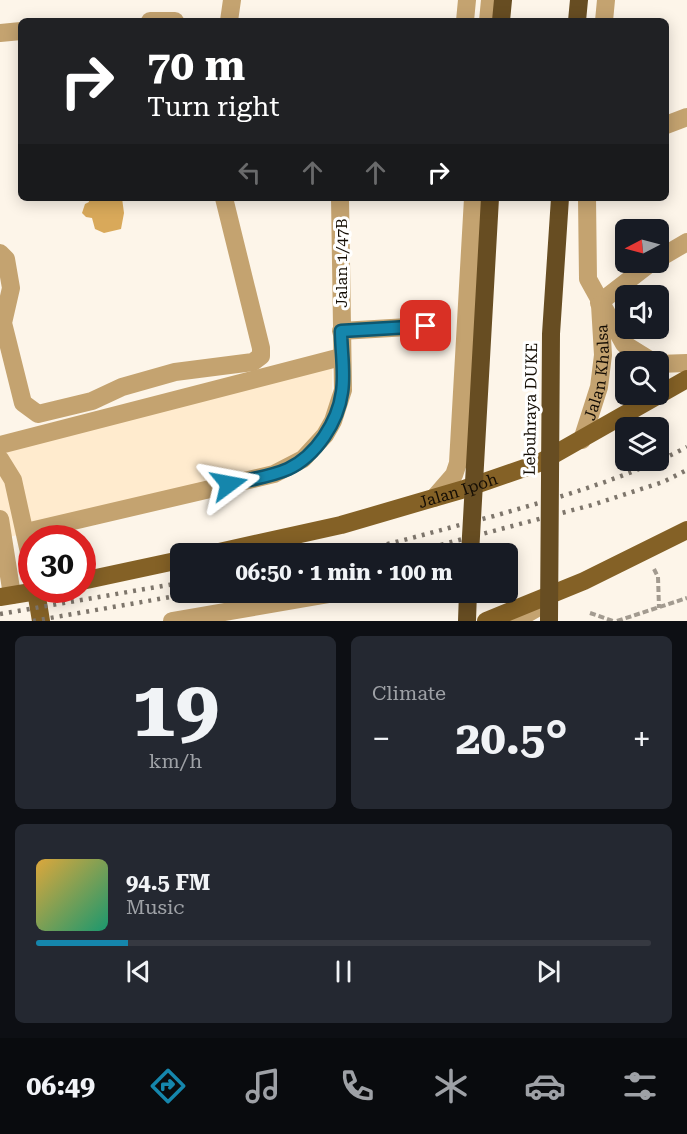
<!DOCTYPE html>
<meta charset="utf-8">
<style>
body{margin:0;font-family:"Roboto Serif",serif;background:#242831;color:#f1f3f6;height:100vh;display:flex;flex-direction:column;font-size:22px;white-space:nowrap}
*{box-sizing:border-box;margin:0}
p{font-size:20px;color:#9ea1a6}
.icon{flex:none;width:33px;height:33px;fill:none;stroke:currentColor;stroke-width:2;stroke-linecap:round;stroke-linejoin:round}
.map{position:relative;height:621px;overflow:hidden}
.drawer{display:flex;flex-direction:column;gap:15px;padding:15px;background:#0d0f14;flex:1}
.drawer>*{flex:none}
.hud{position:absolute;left:18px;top:18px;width:651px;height:183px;border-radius:9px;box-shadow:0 3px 15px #0003;background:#202124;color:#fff;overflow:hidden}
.needle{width:39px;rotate:264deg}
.controls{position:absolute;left:615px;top:219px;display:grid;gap:12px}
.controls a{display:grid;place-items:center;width:54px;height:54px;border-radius:9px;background:#171b24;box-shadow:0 3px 15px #0003;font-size:30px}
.speed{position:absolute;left:18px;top:525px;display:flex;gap:12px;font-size:30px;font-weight:700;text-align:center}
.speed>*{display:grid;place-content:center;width:78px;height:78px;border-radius:50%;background:#171b24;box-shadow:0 3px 15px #0003;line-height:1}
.speed .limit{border:9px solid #d22;background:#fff;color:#111}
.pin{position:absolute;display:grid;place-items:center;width:51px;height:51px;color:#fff;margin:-26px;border-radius:12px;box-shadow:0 3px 9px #0006}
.me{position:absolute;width:66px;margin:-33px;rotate:77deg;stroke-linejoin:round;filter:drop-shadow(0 0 4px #0008)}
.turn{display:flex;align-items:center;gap:21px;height:126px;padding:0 30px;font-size:27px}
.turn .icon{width:78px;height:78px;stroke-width:2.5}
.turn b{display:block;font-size:42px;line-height:51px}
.lanes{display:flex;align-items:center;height:57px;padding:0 30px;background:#0003;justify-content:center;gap:30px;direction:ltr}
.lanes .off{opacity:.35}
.big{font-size:45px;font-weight:700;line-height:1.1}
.drawer .card{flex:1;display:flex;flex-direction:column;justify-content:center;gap:9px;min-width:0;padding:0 21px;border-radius:9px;background:#242831}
.drawer .dial{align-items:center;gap:0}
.dial b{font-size:78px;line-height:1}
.song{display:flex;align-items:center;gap:18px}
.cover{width:72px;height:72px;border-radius:9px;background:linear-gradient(135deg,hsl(40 70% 55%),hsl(160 70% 35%))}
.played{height:6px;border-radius:3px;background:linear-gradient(90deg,#1586ac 15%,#363941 15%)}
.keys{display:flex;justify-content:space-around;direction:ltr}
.heat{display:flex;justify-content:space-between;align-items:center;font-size:33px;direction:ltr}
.drawer .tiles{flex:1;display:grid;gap:15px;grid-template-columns:1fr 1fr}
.card:last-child{grid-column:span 2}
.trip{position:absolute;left:170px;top:543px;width:348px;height:60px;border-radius:9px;background:#171b24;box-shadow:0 3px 15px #0003;font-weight:700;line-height:60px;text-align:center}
.tabs{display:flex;height:96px;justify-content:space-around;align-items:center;background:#090b0e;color:#9ea1a6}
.tabs .icon{width:42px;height:42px}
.tabs .on{color:#1586ac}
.tabs b{font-size:27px;color:#f1f3f6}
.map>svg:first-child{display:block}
</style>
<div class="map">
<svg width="687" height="621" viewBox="0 0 687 621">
<rect width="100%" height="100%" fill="#fdf5e9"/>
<!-- built -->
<path fill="#ffebce" d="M 332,365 L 332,405 L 293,474 L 0,539 L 0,442 Z"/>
<!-- water -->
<path fill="#d9a95a" d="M 88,198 L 122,198 L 124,213 L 121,229 L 104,233 L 95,229 L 92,218 L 86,217 L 82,213 L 85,204 L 89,202 Z"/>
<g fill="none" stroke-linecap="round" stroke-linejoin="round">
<!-- path -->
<path stroke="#a39b90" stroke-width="4" stroke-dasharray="6 3" stroke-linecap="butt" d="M 654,569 L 658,577 L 659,608
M 590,613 L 613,621
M 617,621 L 687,598"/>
<!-- minor -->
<g stroke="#c4a370" stroke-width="18">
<path d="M 150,21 L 175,21"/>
<path d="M 229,21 L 232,0"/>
<path d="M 465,21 L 467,0"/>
<path d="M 488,21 L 490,0"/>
<path d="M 604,21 L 606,0"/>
<path d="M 0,33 L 21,31"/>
<path d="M 666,125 L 687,117"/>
<path d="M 587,198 L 588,279 L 624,344 L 653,362"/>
<path d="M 0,253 L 6,259 L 11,288 L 3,323 L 23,403 L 38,414 L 92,401 L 122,387 L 175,372 L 253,362 L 261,356 L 261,348 L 224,198"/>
<path d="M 658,259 L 687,242"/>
<path d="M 599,303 L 652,262"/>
<path d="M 341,331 L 425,326"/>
<path d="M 658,364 L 687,363"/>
<path id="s1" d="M 582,440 L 599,387 L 603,355 L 600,305"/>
<path d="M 0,445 L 341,357"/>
<path d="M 0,459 L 13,480 L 32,566"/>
<path d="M 434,498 L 454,475 L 458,463 L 473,198"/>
<path d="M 0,519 L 12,595"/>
<path d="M 26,532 L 274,474 L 303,459 L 325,435 L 333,421 L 343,390 L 340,198"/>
<path d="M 172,621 L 341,592"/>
<path d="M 514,621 L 546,603"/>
</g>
<!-- major -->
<g stroke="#846126" stroke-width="18">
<path id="s2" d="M 210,554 L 341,525 L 461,490 L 539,463 L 687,379"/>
<path d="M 82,581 L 180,560"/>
<path d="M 36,591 L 41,621"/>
<path d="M 0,597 L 43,590"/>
<path d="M 486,621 L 584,581 L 687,530"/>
</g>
<!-- highway -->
<path stroke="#674d22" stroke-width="18" d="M 501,21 L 503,0
M 577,21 L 579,0
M 467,621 L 468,592"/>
<!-- rail -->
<path stroke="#7e766c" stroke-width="4.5" stroke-dasharray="3 6" stroke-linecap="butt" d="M 343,554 C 394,544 443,529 494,516 C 560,497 625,479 687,447
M 406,554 L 592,505 L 663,482 L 687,470
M 0,614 L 180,583
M 33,621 L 199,592"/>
<!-- highway-bridge -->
<path stroke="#674d22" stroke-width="18" d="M 470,554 L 490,198
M 549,621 L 551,334 L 560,198"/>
</g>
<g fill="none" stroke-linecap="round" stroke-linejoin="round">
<!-- route casing -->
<g stroke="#0e5770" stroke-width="15">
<path id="route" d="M 229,484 C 248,480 270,477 288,469 C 316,456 338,422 342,392 C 345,373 341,350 341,331 L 426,326"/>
</g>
<!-- route -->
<use href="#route" stroke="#1586ac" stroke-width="10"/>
</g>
<g text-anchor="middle" stroke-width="6" stroke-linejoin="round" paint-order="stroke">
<!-- street labels -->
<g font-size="16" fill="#140d04" stroke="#fff">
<text transform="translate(341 263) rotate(-90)" y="6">Jalan 1/47B</text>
<text dy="6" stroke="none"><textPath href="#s1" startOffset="70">Jalan Khalsa</textPath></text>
<text transform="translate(530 409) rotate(-89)" y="6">Lebuhraya DUKE</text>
<text dy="6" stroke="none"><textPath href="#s2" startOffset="256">Jalan Ipoh</textPath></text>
</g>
</g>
</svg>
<div class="controls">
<a><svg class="needle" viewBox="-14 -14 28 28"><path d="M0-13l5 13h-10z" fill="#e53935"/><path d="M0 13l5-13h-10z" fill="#9ea1a6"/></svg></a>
<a><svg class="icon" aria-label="sound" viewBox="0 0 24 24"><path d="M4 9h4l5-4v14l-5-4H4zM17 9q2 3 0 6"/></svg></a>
<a><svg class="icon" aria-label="search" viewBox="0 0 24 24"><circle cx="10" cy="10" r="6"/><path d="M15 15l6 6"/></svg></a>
<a><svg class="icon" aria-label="layers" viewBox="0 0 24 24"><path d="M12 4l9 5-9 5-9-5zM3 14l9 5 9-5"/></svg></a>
</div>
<div class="speed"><div class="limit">30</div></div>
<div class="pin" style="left:426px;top:326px;background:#d93025"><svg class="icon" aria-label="arrive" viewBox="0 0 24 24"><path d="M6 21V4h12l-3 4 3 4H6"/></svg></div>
<svg class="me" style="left:229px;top:484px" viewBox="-20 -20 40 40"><path d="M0-17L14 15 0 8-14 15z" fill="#1586ac" stroke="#fff" stroke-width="4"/></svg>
<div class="trip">06:50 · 1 min · 100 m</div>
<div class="hud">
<div class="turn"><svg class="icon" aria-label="right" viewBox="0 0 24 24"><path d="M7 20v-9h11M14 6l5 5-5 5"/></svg><div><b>70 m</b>Turn right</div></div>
<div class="lanes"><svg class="icon off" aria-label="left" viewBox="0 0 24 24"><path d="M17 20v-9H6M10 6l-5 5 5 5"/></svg><svg class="icon off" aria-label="ahead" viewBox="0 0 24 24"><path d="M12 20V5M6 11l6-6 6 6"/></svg><svg class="icon off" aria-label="ahead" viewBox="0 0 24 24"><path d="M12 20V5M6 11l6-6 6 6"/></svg><svg class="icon" aria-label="right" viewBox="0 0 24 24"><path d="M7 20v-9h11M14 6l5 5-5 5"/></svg></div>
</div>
</div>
<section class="drawer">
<div class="tiles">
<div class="card dial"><b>19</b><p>km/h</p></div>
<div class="card"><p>Climate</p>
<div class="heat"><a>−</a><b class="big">20.5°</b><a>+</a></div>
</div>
<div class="card">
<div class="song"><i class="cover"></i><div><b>94.5 FM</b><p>Music</p></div></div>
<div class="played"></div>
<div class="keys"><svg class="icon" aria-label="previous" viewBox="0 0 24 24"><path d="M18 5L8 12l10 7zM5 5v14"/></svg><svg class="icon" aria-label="pause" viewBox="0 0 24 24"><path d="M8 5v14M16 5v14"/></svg><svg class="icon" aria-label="next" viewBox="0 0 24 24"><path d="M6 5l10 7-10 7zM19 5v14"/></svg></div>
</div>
</div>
</section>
<nav class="tabs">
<b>06:49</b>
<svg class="icon on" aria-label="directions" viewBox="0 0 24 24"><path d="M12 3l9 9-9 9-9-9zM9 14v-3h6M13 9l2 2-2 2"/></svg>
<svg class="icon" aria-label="music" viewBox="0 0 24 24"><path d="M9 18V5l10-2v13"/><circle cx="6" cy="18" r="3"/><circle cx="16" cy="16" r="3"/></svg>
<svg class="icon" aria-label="phone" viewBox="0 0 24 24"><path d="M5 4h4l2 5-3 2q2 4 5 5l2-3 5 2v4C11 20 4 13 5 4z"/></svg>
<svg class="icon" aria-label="climate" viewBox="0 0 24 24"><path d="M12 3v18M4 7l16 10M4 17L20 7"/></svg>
<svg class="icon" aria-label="car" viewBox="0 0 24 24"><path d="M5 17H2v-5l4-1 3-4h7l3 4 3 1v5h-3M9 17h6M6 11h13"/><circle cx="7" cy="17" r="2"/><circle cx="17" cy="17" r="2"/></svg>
<svg class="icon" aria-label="filters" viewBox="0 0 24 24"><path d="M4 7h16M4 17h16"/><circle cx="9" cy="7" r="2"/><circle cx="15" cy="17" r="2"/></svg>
</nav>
